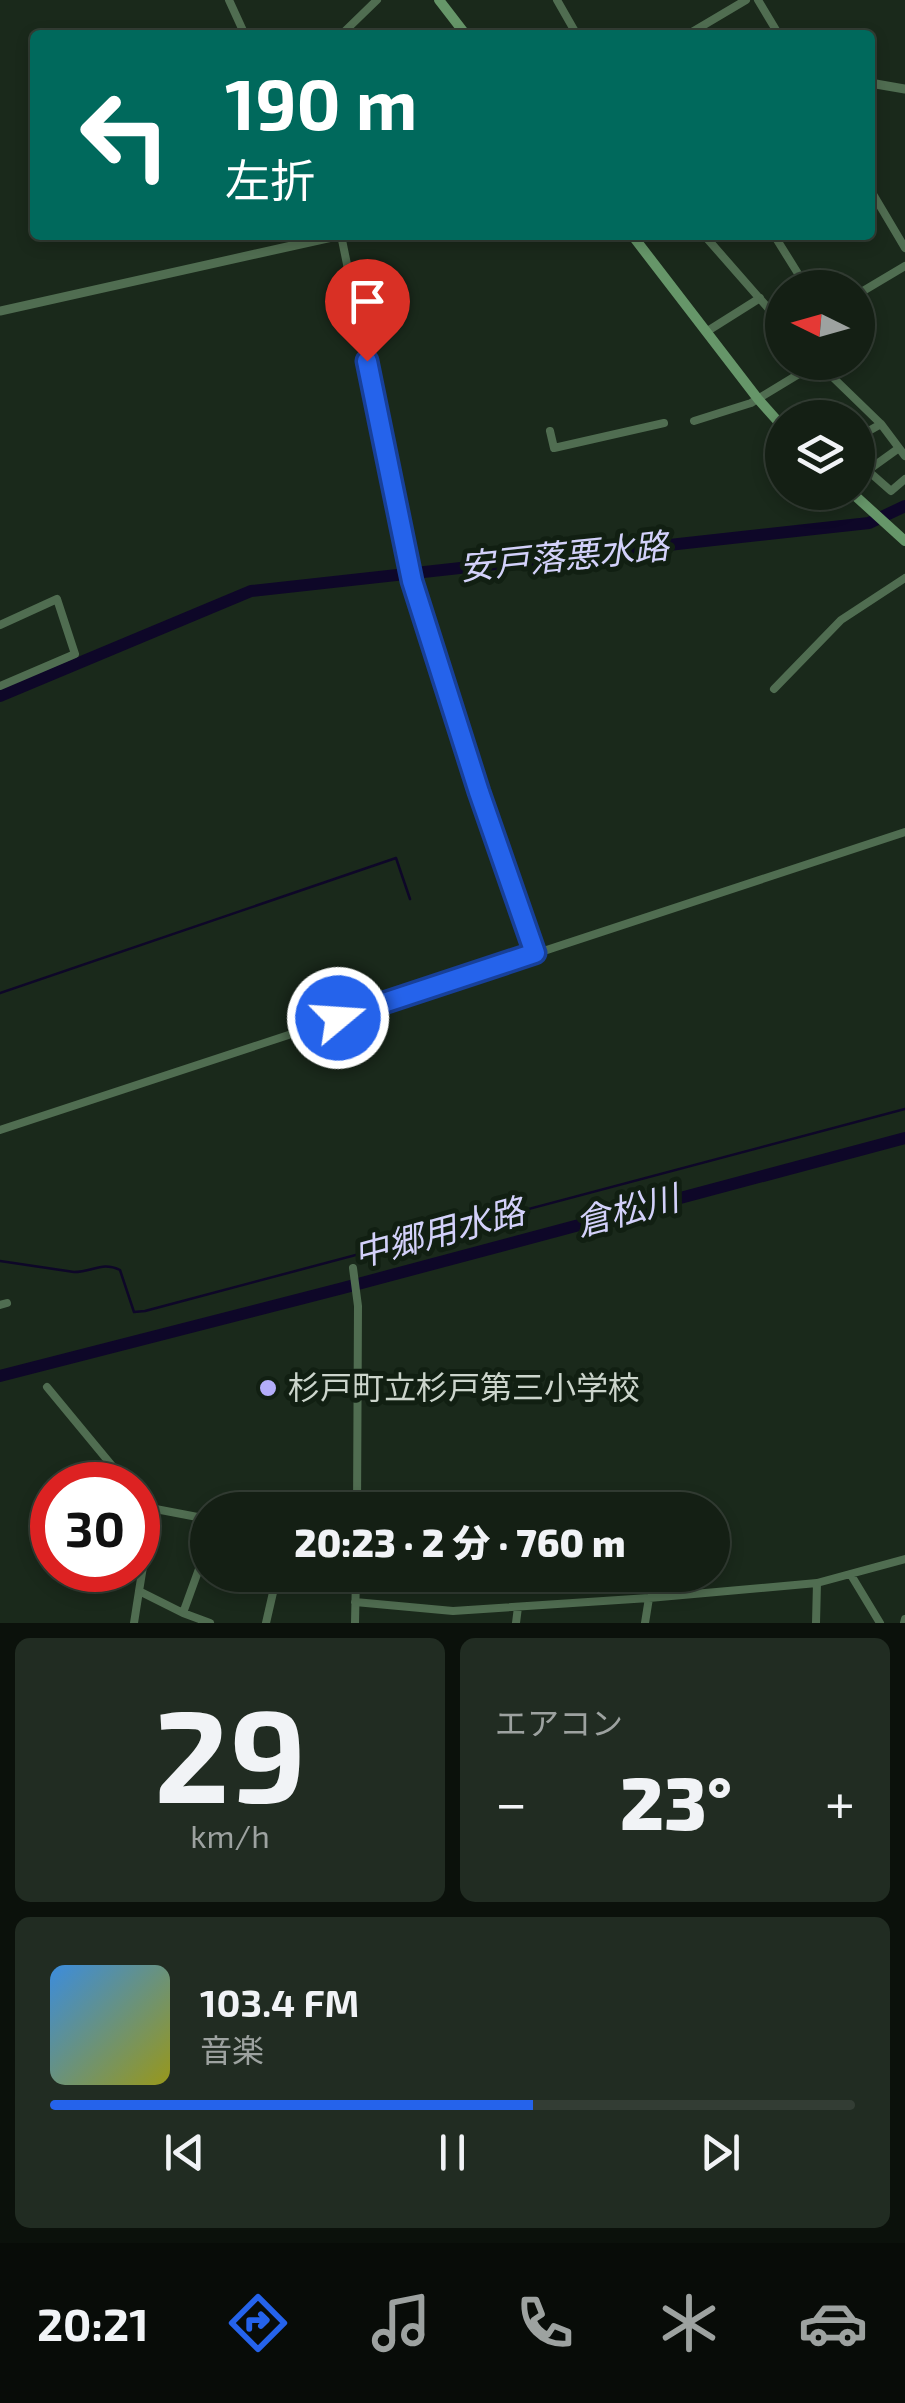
<!DOCTYPE html>
<html lang="ja">
<meta charset="utf-8">
<style>
body{margin:0;font-family:"Exo 2","Noto Sans JP",sans-serif;background:#212c22;color:#f1f3f6;height:100vh;display:flex;flex-direction:column;font-size:38px;white-space:nowrap}
*{box-sizing:border-box;margin:0}
p{font-size:32px;color:#9da2a0}
.icon{flex:none;width:55px;height:55px;fill:none;stroke:currentColor;stroke-width:2;stroke-linecap:round;stroke-linejoin:round}
.map{position:relative;height:1623px;overflow:hidden}
.sheet{display:flex;flex-direction:column;gap:15px;padding:15px;background:#0b110b;flex:1}
.sheet>*{flex:none}
.banner{position:absolute;left:30px;top:30px;width:845px;height:210px;border-radius:10px;box-shadow:0 5px 15px #0003,0 0 0 2px #333d34;background:#00695c;color:#fff;overflow:hidden}
.needle{width:65px;rotate:275deg}
.tools{position:absolute;left:765px;top:270px;display:grid;gap:20px}
.tools a{display:grid;place-items:center;width:110px;height:110px;border-radius:50%;background:#141f14;box-shadow:0 5px 15px #0003,0 0 0 2px #333d34;font-size:50px}
.speed{position:absolute;left:30px;top:1462px;display:flex;gap:20px;font-size:50px;font-weight:700;text-align:center}
.speed>*{display:grid;place-content:center;width:130px;height:130px;border-radius:50%;background:#141f14;box-shadow:0 5px 15px #0003,0 0 0 2px #333d34;line-height:1}
.speed .limit{border:15px solid #d22;background:#fff;color:#111}
.pin{position:absolute;display:grid;place-items:center;width:85px;height:85px;color:#fff;margin:-102px -42px;border-radius:50% 50% 50% 0;rotate:-45deg;box-shadow:0 0 10px #0007}
.pin .icon{rotate:45deg}
.me{position:absolute;width:110px;margin:-55px;rotate:72deg;stroke-linejoin:round;filter:drop-shadow(0 0 8px #0008)}
.turn{display:flex;align-items:center;gap:35px;height:210px;padding:0 30px;font-size:45px}
.turn .icon{width:130px;height:130px;stroke-width:2.5}
.turn b{display:block;font-size:70px;line-height:85px}
.big{font-size:75px;font-weight:800;line-height:1.1}
.sheet .card{flex:1;display:flex;flex-direction:column;justify-content:center;gap:15px;min-width:0;padding:0 35px;border-radius:15px;background:#212c22}
.sheet .dial{align-items:center;gap:0}
.dial b{font-size:130px;line-height:1}
.song{display:flex;align-items:center;gap:30px}
.cover{width:120px;height:120px;border-radius:15px;background:linear-gradient(135deg,hsl(210 70% 55%),hsl(60 70% 35%))}
.played{height:10px;border-radius:5px;background:linear-gradient(90deg,#2563eb 60%,#333d34 60%)}
.keys{display:flex;justify-content:space-around;direction:ltr}
.heat{display:flex;justify-content:space-between;align-items:center;font-size:55px;direction:ltr}
.sheet .tiles{flex:1;display:grid;gap:15px;grid-template-columns:1fr 1fr}
.card:last-child{grid-column:span 2}
.trip{position:absolute;left:190px;top:1492px;width:540px;height:100px;border-radius:50px;background:#141f14;box-shadow:0 5px 15px #0003,0 0 0 2px #333d34;font-weight:800;line-height:100px;text-align:center}
.menu{display:flex;height:160px;justify-content:space-around;align-items:center;background:#080c08;color:#9da2a0}
.menu .icon{width:70px;height:70px}
.menu .current{color:#2563eb}
.menu b{font-size:45px;color:#f1f3f6}
.map>svg:first-child{display:block}
</style>
<div class="map">
<svg width="905" height="1623" viewBox="0 0 905 1623">
<rect width="100%" height="100%" fill="#1a291b"/>
<g fill="none" stroke-linecap="round" stroke-linejoin="round">
<!-- stream -->
<path stroke="#0e0728" stroke-width="2.5" d="M 0,993 L 396,858 L 410,899
M 0,1261 L 74,1272 C 93,1272 102,1261 120,1270 L 134,1312 L 145,1311 L 905,1109"/>
<!-- river -->
<path stroke="#0e0728" stroke-width="12" d="M 0,696 L 251,591 L 869,523 L 905,506
M 0,1376 L 343,1288 L 905,1138"/>
<!-- minor -->
<path stroke="#506d51" stroke-width="8" d="M 229,0 L 245,35
M 557,0 L 577,35
M 758,0 L 779,35
M 345,31 L 377,0
M 687,35 L 746,0
M 870,189 L 905,248
M 341,235 L 412,581 L 479,792 L 535,953
M 704,235 L 782,324
M 774,235 L 807,288
M 858,294 L 905,266
M 706,332 L 760,298
M 817,362 L 881,424 L 905,456
M 694,421 L 751,403 L 817,363
M 550,431 L 554,448 L 664,423
M 858,437 L 881,424
M 858,462 L 891,491 L 905,479
M 867,471 L 899,448
M 0,625 L 57,599 L 75,654 L 0,686
M 774,689 L 841,620 L 905,578
M 0,1130 L 905,832
M 353,1268 L 358,1306 L 357,1510
M 0,1305 L 7,1303
M 47,1387 L 128,1485
M 138,1497 L 145,1507 L 208,1519
M 314,1575 L 356,1586
M 851,1575 L 880,1623
M 139,1591 L 148,1536 L 145,1507
M 355,1602 L 453,1611 L 649,1598 L 817,1583 L 905,1559
M 183,1613 L 210,1623
M 134,1623 L 139,1591 L 183,1613 L 208,1544
M 266,1623 L 277,1575
M 355,1623 L 356,1575
M 516,1623 L 518,1607
M 645,1623 L 649,1598
M 816,1623 L 817,1583
M 904,1623 L 905,1619"/>
<!-- tertiary -->
<path stroke="#506d51" stroke-width="9" d="M 870,83 L 905,89
M 0,311 L 341,235"/>
<!-- secondary -->
<path stroke="#669669" stroke-width="10" d="M 439,0 L 466,35
M 632,235 L 758,399 L 782,426
M 851,492 L 905,541"/>
</g>
<g fill="none" stroke-linecap="round" stroke-linejoin="round">
<!-- route casing -->
<g stroke="#184099" stroke-width="25">
<path id="route" d="M 338,1018 L 535,953 L 479,792 L 412,581 L 367,361"/>
</g>
<!-- route -->
<use href="#route" stroke="#2563eb" stroke-width="18"/>
</g>
<!-- markers -->
<circle fill="#b3adf9" stroke="#111f12" stroke-width="4" cx="268" cy="1388" r="10"/>
<g text-anchor="middle" stroke-width="10" stroke-linejoin="round" paint-order="stroke">
<!-- poi labels -->
<g font-size="32" fill="#ccd5cc" stroke="#111f12" text-anchor="start">
<text x="288" y="1399">杉戸町立杉戸第三小学校</text>
</g>
<!-- water labels -->
<g font-size="35" font-style="italic" fill="#d3d1fa" stroke="#111f12">
<text transform="translate(564 557) rotate(-6)" y="12">安戸落悪水路</text>
<text transform="translate(627 1211) rotate(-15)" y="12">倉松川</text>
<text transform="translate(439 1233) rotate(-15)" y="12">中郷用水路</text>
</g>
</g>
</svg>
<div class="tools">
<a><svg class="needle" viewBox="-14 -14 28 28"><path d="M0-13l5 13h-10z" fill="#e53935"/><path d="M0 13l5-13h-10z" fill="#9da2a0"/></svg></a>
<a><svg class="icon" aria-label="layers" viewBox="0 0 24 24"><path d="M12 4l9 5-9 5-9-5zM3 14l9 5 9-5"/></svg></a>
</div>
<div class="speed"><div class="limit">30</div></div>
<div class="pin" style="left:367px;top:361px;background:#d93025"><svg class="icon" aria-label="arrive" viewBox="0 0 24 24"><path d="M6 21V4h12l-3 4 3 4H6"/></svg></div>
<svg class="me" style="left:338px;top:1018px" viewBox="-20 -20 40 40"><circle r="17" fill="#2563eb" stroke="#fff" stroke-width="3"/><path d="M0-11L8 9 0 5-8 9z" fill="#fff"/></svg>
<div class="trip">20:23 · 2 分 · 760 m</div>
<div class="banner">
<div class="turn"><svg class="icon" aria-label="left" viewBox="0 0 24 24"><path d="M17 20v-9H6M10 6l-5 5 5 5"/></svg><div><b>190 m</b>左折</div></div>
</div>
</div>
<section class="sheet">
<div class="tiles">
<div class="card dial"><b>29</b><p>km/h</p></div>
<div class="card"><p>エアコン</p>
<div class="heat"><a>−</a><b class="big">23°</b><a>+</a></div>
</div>
<div class="card">
<div class="song"><i class="cover"></i><div><b>103.4 FM</b><p>音楽</p></div></div>
<div class="played"></div>
<div class="keys"><svg class="icon" aria-label="previous" viewBox="0 0 24 24"><path d="M18 5L8 12l10 7zM5 5v14"/></svg><svg class="icon" aria-label="pause" viewBox="0 0 24 24"><path d="M8 5v14M16 5v14"/></svg><svg class="icon" aria-label="next" viewBox="0 0 24 24"><path d="M6 5l10 7-10 7zM19 5v14"/></svg></div>
</div>
</div>
</section>
<nav class="menu">
<b>20:21</b>
<svg class="icon current" aria-label="directions" viewBox="0 0 24 24"><path d="M12 3l9 9-9 9-9-9zM9 14v-3h6M13 9l2 2-2 2"/></svg>
<svg class="icon" aria-label="music" viewBox="0 0 24 24"><path d="M9 18V5l10-2v13"/><circle cx="6" cy="18" r="3"/><circle cx="16" cy="16" r="3"/></svg>
<svg class="icon" aria-label="phone" viewBox="0 0 24 24"><path d="M5 4h4l2 5-3 2q2 4 5 5l2-3 5 2v4C11 20 4 13 5 4z"/></svg>
<svg class="icon" aria-label="climate" viewBox="0 0 24 24"><path d="M12 3v18M4 7l16 10M4 17L20 7"/></svg>
<svg class="icon" aria-label="car" viewBox="0 0 24 24"><path d="M5 17H2v-5l4-1 3-4h7l3 4 3 1v5h-3M9 17h6M6 11h13"/><circle cx="7" cy="17" r="2"/><circle cx="17" cy="17" r="2"/></svg>
</nav>
